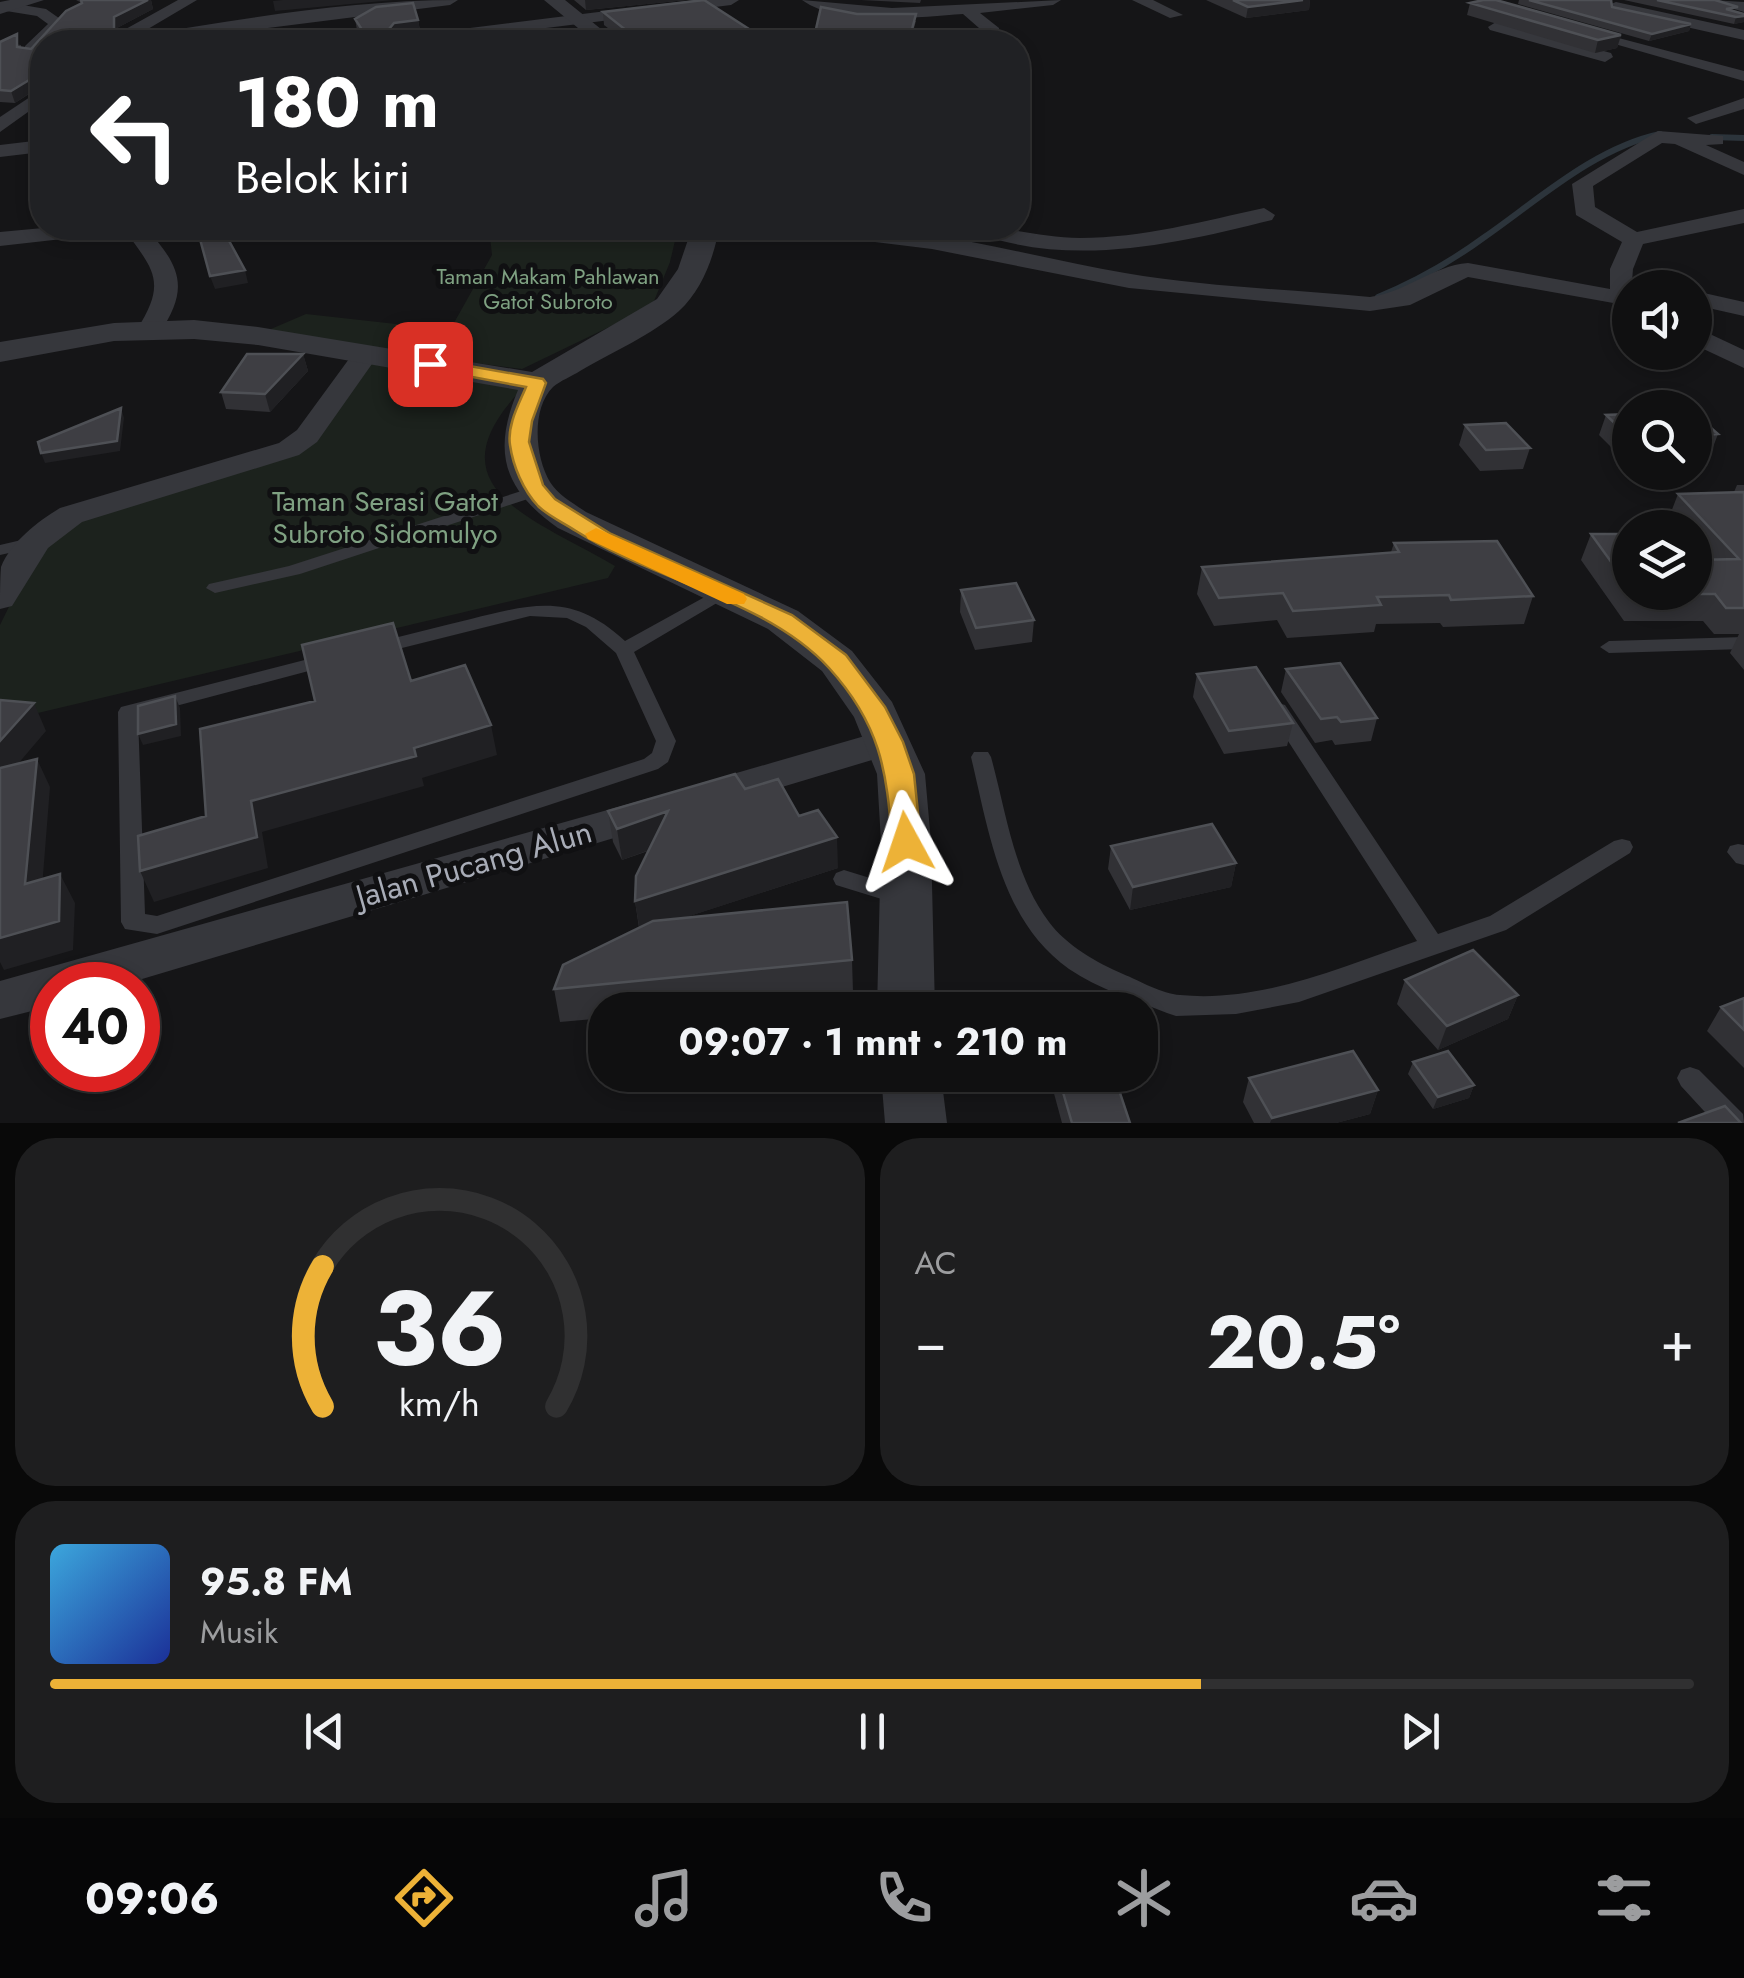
<!DOCTYPE html>
<html lang="id">
<meta charset="utf-8">
<style>
body{margin:0;font-family:Jost,sans-serif;background:#1e1e1f;color:#f1f3f6;height:100vh;display:flex;flex-direction:column;font-size:38px;white-space:nowrap}
*{box-sizing:border-box;margin:0}
p{font-size:32px;color:#9c9d9f}
.icon{flex:none;width:55px;height:55px;fill:none;stroke:currentColor;stroke-width:2;stroke-linecap:round;stroke-linejoin:round}
.map{position:relative;height:1123px;overflow:hidden}
.sheet{display:flex;flex-direction:column;gap:15px;padding:15px;background:#090909;flex:1}
.sheet>*{flex:none}
.banner{position:absolute;left:30px;top:30px;width:1000px;height:210px;border-radius:40px;box-shadow:0 5px 15px #0003,0 0 0 2px #303031;background:#202124;color:#fff;overflow:hidden}
.buttons{position:absolute;left:1612px;top:270px;display:grid;gap:20px}
.buttons a{display:grid;place-items:center;width:100px;height:100px;border-radius:50%;background:#101011;box-shadow:0 5px 15px #0003,0 0 0 2px #303031;font-size:50px}
.speed{position:absolute;left:30px;top:962px;display:flex;gap:20px;font-size:50px;font-weight:700;text-align:center}
.speed>*{display:grid;place-content:center;width:130px;height:130px;border-radius:50%;background:#101011;box-shadow:0 5px 15px #0003,0 0 0 2px #303031;line-height:1}
.speed .limit{border:15px solid #d22;background:#fff;color:#111}
.pin{position:absolute;display:grid;place-items:center;width:85px;height:85px;color:#fff;margin:-42px;border-radius:20px;box-shadow:0 5px 15px #0006}
.me{position:absolute;width:110px;margin:-55px;rotate:355deg;stroke-linejoin:round;filter:drop-shadow(0 0 8px #0008)}
.turn{display:flex;align-items:center;gap:35px;height:210px;padding:0 40px;font-size:45px}
.turn .icon{width:130px;height:130px;stroke-width:2.5}
.turn b{display:block;font-size:70px;line-height:85px}
.big{font-size:75px;font-weight:700;line-height:1.1}
.sheet .tile{flex:1;display:flex;flex-direction:column;justify-content:center;gap:15px;min-width:0;padding:0 35px;border-radius:40px;background:#1e1e1f}
.sheet .dial{align-items:center;gap:0}
.dial svg{height:260px;overflow:visible;fill:none;stroke:#303031;stroke-width:7;stroke-linecap:round;text-anchor:middle}
.dial text{fill:#f1f3f6;stroke:none}
.song{display:flex;align-items:center;gap:30px}
.cover{width:120px;height:120px;border-radius:15px;background:linear-gradient(135deg,hsl(200 70% 55%),hsl(230 70% 35%))}
.played{height:10px;border-radius:5px;background:linear-gradient(90deg,#edb237 70%,#303031 70%)}
.keys{display:flex;justify-content:space-around;direction:ltr}
.heat{display:flex;justify-content:space-between;align-items:center;font-size:55px;direction:ltr}
.sheet .tiles{flex:1;display:grid;gap:15px;grid-template-columns:1fr 1fr}
.tile:last-child{grid-column:span 2}
.trip{position:absolute;left:588px;top:992px;width:570px;height:100px;border-radius:40px;background:#101011;box-shadow:0 5px 15px #0003,0 0 0 2px #303031;font-weight:700;line-height:100px;text-align:center}
.dock{display:flex;height:160px;justify-content:space-around;align-items:center;background:#060607;color:#9c9d9f}
.dock .icon{width:70px;height:70px}
.dock .on{color:#edb237}
.dock b{font-size:45px;color:#f1f3f6}
.map>svg:first-child{display:block}
</style>
<div class="map">
<svg width="1744" height="1123" viewBox="0 0 1744 1123">
<rect width="100%" height="100%" fill="#151517"/>
<!-- green -->
<path fill="#1c221d" d="M 489,228 L 678,228 L 670,262 L 654,301 L 634,315 L 522,369 L 330,344 L 278,336 L 271,329 L 306,314 L 450,330 L 492,255 Z
M 363,357 L 526,385 C 424,487 534,518 615,566 L 608,578 L 0,722 L 0,625 L 37,550 L 54,529 L 314,434 Z"/>
<g fill="none" stroke-linecap="round" stroke-linejoin="round">
<!-- stream -->
<path stroke="#2c343b" stroke-width="6" d="M 1712,137 L 1744,138
M 1378,297 C 1417,281 1452,261 1486,236 C 1539,199 1595,148 1660,134"/>
<!-- service -->
<path fill="#36373c" fill-rule="evenodd" d="M 537,486 L 543,488 L 545,491 L 543,494 L 300,574 L 215,593 L 206,588 L 209,584 L 289,566 Z
M 30,538 L 36,539 L 39,543 L 36,547 L 0,555 L 0,545 Z
M 721,588 L 727,589 L 730,593 L 727,597 L 634,652 L 676,741 L 668,762 L 658,769 L 157,934 L 125,929 L 121,922 L 118,712 L 121,707 L 328,654 L 338,660 L 335,664 L 138,716 L 145,914 L 157,916 L 644,759 L 652,753 L 656,741 L 616,653 L 586,627 L 567,618 L 530,616 L 378,654 L 371,652 L 369,648 L 371,644 C 405,635 438,627 471,619 C 535,603 573,593 625,641 Z
M 1744,637 L 1744,649 L 1609,653 L 1600,647 L 1609,641 Z
M 1278,703 L 1285,705 L 1438,934 L 1490,916 L 1614,841 L 1622,839 L 1630,841 L 1633,847 L 1630,853 L 1506,930 L 1299,1002 L 1236,1014 L 1176,1016 L 1167,1013 C 1135,1000 1098,989 1069,969 C 1001,921 989,832 971,757 L 974,752 L 988,752 L 991,757 C 1006,811 1014,876 1049,922 C 1066,945 1097,963 1123,974 C 1140,981 1162,994 1180,995 C 1261,1003 1342,967 1417,941 L 1268,710 L 1271,705 Z
M 1738,844 L 1744,845 L 1744,865 L 1736,863 L 1727,852 L 1730,846 Z
M 844,870 L 909,890 L 913,896 L 909,902 L 901,905 L 836,885 L 833,879 L 836,873 Z
M 1690,1067 L 1699,1070 L 1743,1114 L 1744,1123 L 1715,1123 L 1681,1086 L 1677,1078 L 1681,1070 Z"/>
<!-- minor -->
<path fill="#36373c" fill-rule="evenodd" d="M 178,0 L 197,0 L 136,36 C 242,19 350,0 458,0 L 450,5 L 158,42 L 122,42 L 129,37 L 122,33 L 124,30 Z
M 695,0 L 739,0 L 731,5 L 433,42 L 390,42 L 398,37 Z
M 802,0 L 892,8 L 1061,0 L 1053,5 L 980,13 L 999,28 L 999,34 L 942,41 L 934,36 L 936,33 L 979,28 L 963,14 C 919,17 839,27 802,0 Z
M 1132,0 L 1153,0 L 1183,15 L 1170,18 Z
M 1711,0 L 1744,2 L 1744,12 L 1714,3 Z
M 5,2 L 46,9 L 66,23 L 48,42 L 42,42 L 37,54 L 25,54 L 25,46 L 48,24 L 37,16 L 0,10 L 0,4 Z
M 1616,2 L 1744,30 L 1744,40 L 1611,10 L 1611,4 Z
M 1496,22 L 1611,53 L 1613,57 L 1605,62 L 1490,30 L 1488,27 Z
M 1573,26 L 1744,71 L 1744,81 L 1573,32 Z
M 42,89 L 42,102 L 0,132 L 0,117 Z
M 1744,98 L 1744,109 L 1696,124 L 1687,118 Z
M 1658,131 L 1723,136 L 1723,144 L 1706,145 L 1744,162 L 1744,175 L 1675,144 L 1662,143 L 1593,186 L 1595,207 L 1637,232 L 1744,209 L 1744,223 L 1643,244 L 1633,269 L 1630,306 L 1468,277 L 1410,305 L 1370,311 L 1129,288 L 932,249 L 818,235 L 807,228 C 914,221 1020,255 1125,273 C 1205,287 1289,289 1370,297 C 1407,292 1432,266 1468,263 L 1610,289 L 1610,269 L 1622,242 L 1576,215 L 1572,184 Z
M 42,140 L 42,152 L 0,157 L 0,145 Z
M 1264,208 L 1275,215 L 1272,220 C 1175,244 1073,268 976,233 L 973,228 C 1009,226 1043,238 1080,238 C 1142,238 1204,221 1264,208 Z
M 43,228 L 109,228 L 98,235 L 0,246 L 0,232 Z
M 123,228 L 146,228 C 181,267 190,288 159,334 L 141,334 L 137,329 C 168,281 153,269 123,228 Z
M 1695,291 L 1744,302 L 1744,316 L 1695,305 Z
M 1695,327 L 1744,350 L 1744,368 L 1695,345 Z
M 366,346 L 379,354 L 317,442 L 299,455 L 82,522 L 48,548 L 12,606 L 0,609 C 0,597 0,579 1,567 C 11,542 37,522 60,508 L 279,443 L 297,430 L 357,348 Z
M 889,729 L 902,733 L 908,742 L 902,751 L 702,811 L 688,807 L 682,797 L 688,787 Z
M 650,798 L 664,803 L 670,813 L 664,823 L 122,985 L 52,985 L 52,1006 L 0,1019 L 0,981 Z"/>
<!-- tertiary -->
<path fill="#36373c" fill-rule="evenodd" d="M 10,0 L 44,0 L 0,14 L 0,2 Z
M 544,0 L 565,0 L 617,42 L 595,42 Z
M 692,228 L 719,228 C 714,257 702,290 679,311 C 652,335 612,352 580,371 C 572,376 560,381 553,387 C 531,409 535,457 550,482 C 558,495 573,503 586,512 L 798,611 L 852,651 L 892,702 L 925,774 L 931,842 L 935,1010 L 877,1010 L 881,842 L 877,774 L 854,717 L 822,671 L 768,629 L 558,528 C 503,489 492,452 518,390 L 258,345 L 194,339 L 114,341 L 0,362 L 0,342 L 114,323 L 194,320 L 258,327 L 532,372 L 657,299 L 678,269 Z
M 881,1075 L 941,1075 L 947,1123 L 885,1123 Z"/>
</g>
<!-- wall -->
<path fill="#313135" d="M 76,0 L 151,0 L 153,9 L 117,28 L 42,42 L 42,96 L 40,87 L 15,103 L 0,102 L 0,42 L 21,45 L 21,48 L 31,49 L 82,3 Z
M 574,0 L 687,0 L 586,10 Z
M 861,0 L 921,0 L 920,3 Z
M 1206,0 L 1310,0 L 1309,10 L 1246,18 Z
M 1519,0 L 1613,0 L 1611,1 L 1612,7 L 1691,24 L 1689,31 L 1649,41 L 1518,4 Z
M 1624,0 L 1715,0 L 1736,12 L 1744,14 L 1744,22 L 1734,24 Z
M 1470,3 L 1621,35 L 1617,48 L 1595,53 L 1467,15 Z
M 603,12 L 769,42 L 626,42 L 604,25 Z
M 857,14 L 916,21 L 910,42 L 813,42 Z
M 355,19 L 418,20 L 420,30 L 396,34 L 425,42 L 365,42 L 357,30 Z
M 303,354 L 308,371 L 270,412 L 226,409 L 221,392 Z
M 1630,414 L 1630,460 L 1624,460 L 1599,435 L 1606,415 Z
M 1695,414 L 1718,434 L 1710,455 L 1695,456 Z
M 1465,425 L 1530,448 L 1523,469 L 1480,471 L 1459,445 Z
M 1737,485 L 1744,485 L 1744,670 L 1730,653 L 1739,634 L 1714,634 L 1703,621 L 1624,621 L 1581,560 L 1591,534 L 1630,534 L 1630,592 L 1695,592 L 1704,560 L 1695,550 L 1695,528 L 1675,528 L 1668,520 L 1678,494 L 1734,492 Z
M 1394,543 L 1533,596 L 1524,624 L 1443,627 L 1440,623 L 1376,624 L 1374,632 L 1287,638 L 1277,620 L 1214,626 L 1197,594 L 1202,567 L 1391,552 Z
M 961,590 L 1034,620 L 1032,642 L 975,650 L 960,612 Z
M 1286,669 L 1377,718 L 1371,741 L 1335,745 L 1332,740 L 1315,743 L 1281,692 Z
M 1197,674 L 1293,723 L 1287,746 L 1224,754 L 1193,697 Z
M 745,789 L 799,816 L 838,868 L 683,918 L 852,960 L 853,992 L 681,1010 L 605,1010 L 605,1018 L 560,1022 L 554,989 L 639,928 L 635,901 L 648,851 L 622,860 L 613,842 L 608,811 Z
M 1111,846 L 1236,863 L 1231,887 L 1130,910 L 1108,869 Z
M 1405,980 L 1518,995 L 1508,1019 L 1438,1050 L 1397,1004 Z
M 1744,998 L 1744,1068 L 1707,1031 L 1721,1007 Z
M 1413,1062 L 1474,1085 L 1469,1098 L 1433,1109 L 1408,1074 Z
M 1049,1075 L 1114,1075 L 1130,1123 L 1062,1123 Z
M 1249,1078 L 1378,1090 L 1370,1114 L 1336,1123 L 1254,1123 L 1243,1102 Z"/>
<!-- shaded-wall -->
<path fill="#202023" d="M 148,0 L 151,0 L 153,9 L 117,28 L 117,42 L 114,37 L 114,17 Z
M 283,0 L 394,0 L 275,11 L 273,1 Z
M 585,0 L 687,0 L 586,10 Z
M 1303,0 L 1310,0 L 1309,10 L 1246,18 L 1248,7 Z
M 1744,16 L 1744,22 L 1734,24 L 1736,17 Z
M 418,20 L 420,30 L 396,34 L 385,34 L 394,23 Z
M 1691,24 L 1689,31 L 1649,41 L 1652,34 Z
M 664,31 L 665,42 L 633,42 L 632,35 Z
M 1621,35 L 1617,48 L 1595,53 L 1598,40 Z
M 39,74 L 42,85 L 15,103 L 11,91 Z
M 42,167 L 42,183 L 41,183 L 36,168 Z
M 245,270 L 248,283 L 215,289 L 210,276 Z
M 303,354 L 308,371 L 270,412 L 265,394 Z
M 121,408 L 124,418 L 120,451 L 45,463 L 41,453 Z
M 175,696 L 180,708 L 181,736 L 143,745 L 138,734 Z
M 34,703 L 46,731 L 0,785 L 0,741 Z
M 491,725 L 497,755 L 422,778 L 424,786 L 262,832 L 268,868 L 154,902 L 140,871 L 251,801 Z
M 37,759 L 50,787 L 40,913 L 25,884 Z
M 668,811 L 671,842 L 622,860 L 617,829 Z
M 837,837 L 838,868 L 640,932 L 635,901 Z
M 1236,863 L 1231,887 L 1130,910 L 1133,887 Z
M 60,874 L 75,903 L 73,950 L 4,970 L 0,962 L 0,938 Z
M 1518,995 L 1508,1019 L 1438,1050 L 1447,1026 Z
M 1474,1085 L 1469,1098 L 1433,1109 L 1438,1097 Z
M 1378,1090 L 1370,1114 L 1336,1123 L 1270,1123 L 1272,1118 Z"/>
<!-- building -->
<path fill="#3e3e43" stroke="#4e5055" stroke-width="2.5" d="M 81,0 L 148,0 L 114,17 L 114,37 L 187,42 L 42,42 L 42,92 L 41,92 L 39,74 L 11,91 L 0,90 L 0,42 L 17,34 L 17,47 L 31,49 L 66,11 L 82,3 Z
M 704,0 L 769,42 L 680,42 L 664,31 L 632,35 L 603,12 Z
M 1233,0 L 1303,0 L 1248,7 Z
M 1483,0 L 1496,0 L 1621,35 L 1598,40 L 1470,3 Z
M 1529,0 L 1611,0 L 1612,7 L 1691,24 L 1652,34 Z
M 1657,0 L 1715,0 L 1738,7 L 1726,9 L 1744,14 L 1744,16 L 1736,17 Z
M 413,3 L 418,20 L 394,23 L 385,34 L 423,35 L 425,42 L 370,42 L 355,19 L 376,7 Z
M 821,7 L 857,14 L 916,14 L 910,37 L 857,35 L 848,42 L 813,42 Z
M 580,40 L 582,42 L 557,42 Z
M 42,132 L 42,167 L 36,168 Z
M 197,228 L 222,228 L 245,270 L 210,276 Z
M 247,354 L 303,354 L 265,394 L 221,392 Z
M 121,408 L 117,441 L 41,453 L 38,442 Z
M 1630,414 L 1630,438 L 1606,415 Z
M 1695,414 L 1718,434 L 1695,436 Z
M 1506,423 L 1530,448 L 1486,450 L 1465,425 Z
M 1744,492 L 1744,608 L 1726,608 L 1715,594 L 1634,594 L 1633,592 L 1695,592 L 1695,560 L 1739,559 L 1678,494 Z
M 1591,534 L 1630,534 L 1630,588 Z
M 1497,541 L 1533,596 L 1451,600 L 1449,595 L 1377,597 L 1381,605 L 1293,611 L 1283,593 L 1219,598 L 1202,567 L 1399,552 L 1394,543 Z
M 1016,583 L 1034,620 L 976,628 L 961,590 Z
M 393,623 L 411,681 L 465,665 L 491,725 L 414,748 L 416,756 L 251,801 L 257,837 L 140,871 L 138,836 L 206,816 L 200,729 L 315,701 L 302,645 Z
M 1340,663 L 1377,718 L 1341,722 L 1337,717 L 1321,719 L 1286,669 Z
M 1256,667 L 1293,723 L 1229,731 L 1197,674 Z
M 175,696 L 176,724 L 138,734 L 138,706 Z
M 0,700 L 34,703 L 0,741 Z
M 37,759 L 25,884 L 60,874 L 59,921 L 0,938 L 0,768 Z
M 735,774 L 745,789 L 778,779 L 799,816 L 818,810 L 837,837 L 635,901 L 636,876 L 668,811 L 617,829 L 608,811 Z
M 1212,824 L 1236,863 L 1133,887 L 1111,846 Z
M 847,902 L 852,960 L 554,989 L 563,965 L 653,921 Z
M 1473,950 L 1518,995 L 1447,1026 L 1405,980 Z
M 1744,998 L 1744,1030 L 1721,1007 Z
M 1353,1051 L 1378,1090 L 1272,1118 L 1249,1078 Z
M 1448,1051 L 1474,1085 L 1438,1097 L 1413,1062 Z
M 1058,1075 L 1114,1075 L 1130,1123 L 1072,1123 Z
M 1725,1106 L 1741,1123 L 1678,1123 Z"/>
<!-- route -->
<path fill="#edb237" stroke="#9a7424" stroke-width="2.5" d="M 430,359 L 543,379 L 546,383 L 532,421 L 529,442 L 543,485 L 555,499 L 611,534 L 792,615 L 846,655 L 885,707 L 903,742 L 914,774 L 921,842 L 916,850 L 906,853 L 896,850 L 892,842 C 887,770 880,724 829,668 C 767,600 653,580 576,531 C 564,523 548,516 538,506 C 523,490 513,466 510,445 C 507,425 519,404 526,387 L 424,368 L 424,360 Z"/>
<!-- slow -->
<path fill="#f59e0b" d="M 596,528 L 744,594 L 747,599 L 744,604 L 727,604 L 588,539 L 585,534 Z"/>
<g text-anchor="middle" stroke-width="10" stroke-linejoin="round" paint-order="stroke">
<!-- far-park labels -->
<g font-size="22" fill="#7fa182" stroke="#101012">
<text x="548" y="284">Taman Makam Pahlawan<tspan x="548" dy="25">Gatot Subroto</tspan></text>
</g>
<!-- park labels -->
<g font-size="28" fill="#7fa182" stroke="#101012">
<text x="385" y="511">Taman Serasi Gatot<tspan x="385" dy="32">Subroto Sidomulyo</tspan></text>
</g>
<!-- near-street labels -->
<g font-size="32" fill="#a8acb7" stroke="#101012">
<text transform="translate(474 864) rotate(-16)" y="11">Jalan Pucang Alun</text>
</g>
</g>
</svg>
<div class="buttons">
<a><svg class="icon" aria-label="sound" viewBox="0 0 24 24"><path d="M4 9h4l5-4v14l-5-4H4zM17 9q2 3 0 6"/></svg></a>
<a><svg class="icon" aria-label="search" viewBox="0 0 24 24"><circle cx="10" cy="10" r="6"/><path d="M15 15l6 6"/></svg></a>
<a><svg class="icon" aria-label="layers" viewBox="0 0 24 24"><path d="M12 4l9 5-9 5-9-5zM3 14l9 5 9-5"/></svg></a>
</div>
<div class="speed"><div class="limit">40</div></div>
<div class="pin" style="left:430px;top:364px;background:#d93025"><svg class="icon" aria-label="arrive" viewBox="0 0 24 24"><path d="M6 21V4h12l-3 4 3 4H6"/></svg></div>
<svg class="me" style="left:906px;top:842px" viewBox="-20 -20 40 40"><path d="M0-17L14 15 0 8-14 15z" fill="#edb237" stroke="#fff" stroke-width="4"/></svg>
<div class="trip">09:07 · 1 mnt · 210 m</div>
<div class="banner">
<div class="turn"><svg class="icon" aria-label="left" viewBox="0 0 24 24"><path d="M17 20v-9H6M10 6l-5 5 5 5"/></svg><div><b>180 m</b>Belok kiri</div></div>
</div>
</div>
<section class="sheet">
<div class="tiles">
<div class="tile dial"><svg viewBox="0 0 100 80">
<path d="M14 69A42 42 0 1 1 86 69"/>
<path d="M14 69A42 42 0 0 1 14 26" stroke="#edb237"/>
<text x="50" y="56" font-size="32" font-weight="700">36</text>
<text x="50" y="72" font-size="11">km/h</text>
</svg></div>
<div class="tile"><p>AC</p>
<div class="heat"><a>−</a><b class="big">20.5°</b><a>+</a></div>
</div>
<div class="tile">
<div class="song"><i class="cover"></i><div><b>95.8 FM</b><p>Musik</p></div></div>
<div class="played"></div>
<div class="keys"><svg class="icon" aria-label="previous" viewBox="0 0 24 24"><path d="M18 5L8 12l10 7zM5 5v14"/></svg><svg class="icon" aria-label="pause" viewBox="0 0 24 24"><path d="M8 5v14M16 5v14"/></svg><svg class="icon" aria-label="next" viewBox="0 0 24 24"><path d="M6 5l10 7-10 7zM19 5v14"/></svg></div>
</div>
</div>
</section>
<nav class="dock">
<b>09:06</b>
<svg class="icon on" aria-label="directions" viewBox="0 0 24 24"><path d="M12 3l9 9-9 9-9-9zM9 14v-3h6M13 9l2 2-2 2"/></svg>
<svg class="icon" aria-label="music" viewBox="0 0 24 24"><path d="M9 18V5l10-2v13"/><circle cx="6" cy="18" r="3"/><circle cx="16" cy="16" r="3"/></svg>
<svg class="icon" aria-label="phone" viewBox="0 0 24 24"><path d="M5 4h4l2 5-3 2q2 4 5 5l2-3 5 2v4C11 20 4 13 5 4z"/></svg>
<svg class="icon" aria-label="climate" viewBox="0 0 24 24"><path d="M12 3v18M4 7l16 10M4 17L20 7"/></svg>
<svg class="icon" aria-label="car" viewBox="0 0 24 24"><path d="M5 17H2v-5l4-1 3-4h7l3 4 3 1v5h-3M9 17h6M6 11h13"/><circle cx="7" cy="17" r="2"/><circle cx="17" cy="17" r="2"/></svg>
<svg class="icon" aria-label="filters" viewBox="0 0 24 24"><path d="M4 7h16M4 17h16"/><circle cx="9" cy="7" r="2"/><circle cx="15" cy="17" r="2"/></svg>
</nav>
